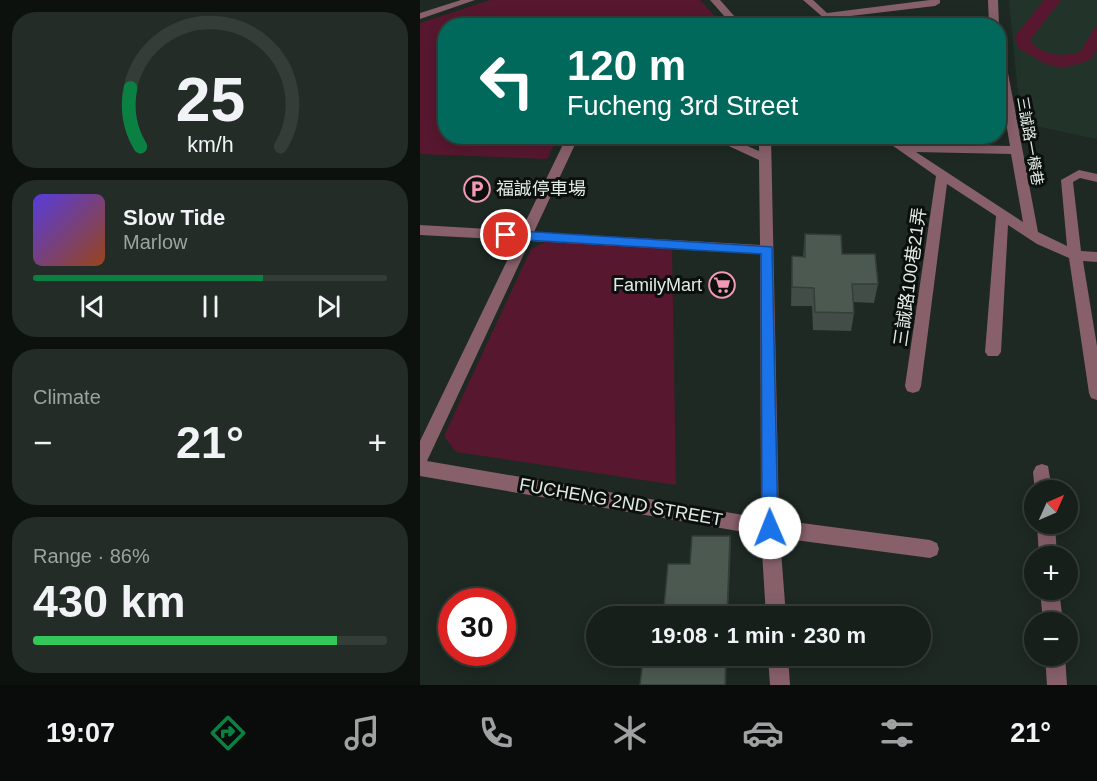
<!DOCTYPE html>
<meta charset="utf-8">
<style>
body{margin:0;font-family:Helvetica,"Noto Sans TC",sans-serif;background:#232c27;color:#f1f3f6;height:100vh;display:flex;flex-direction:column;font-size:22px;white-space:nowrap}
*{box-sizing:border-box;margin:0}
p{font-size:20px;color:#9ea2a2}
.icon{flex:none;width:33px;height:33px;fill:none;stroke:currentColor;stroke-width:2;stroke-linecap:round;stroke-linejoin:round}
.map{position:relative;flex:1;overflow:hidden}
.drawer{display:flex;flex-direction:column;gap:12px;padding:12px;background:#0c110e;width:420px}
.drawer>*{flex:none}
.top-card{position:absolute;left:18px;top:18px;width:568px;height:126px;border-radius:24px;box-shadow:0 3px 15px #0003,0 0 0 2px #353d39;background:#00695c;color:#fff;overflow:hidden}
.needle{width:39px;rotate:45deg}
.controls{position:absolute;left:604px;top:480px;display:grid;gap:12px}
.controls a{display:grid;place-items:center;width:54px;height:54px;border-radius:50%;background:#161f1a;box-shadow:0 3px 15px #0003,0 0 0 2px #353d39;font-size:30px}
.speed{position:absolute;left:18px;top:588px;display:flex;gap:12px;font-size:30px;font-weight:700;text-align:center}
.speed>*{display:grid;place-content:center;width:78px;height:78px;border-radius:50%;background:#161f1a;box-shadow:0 3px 15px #0003,0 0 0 2px #353d39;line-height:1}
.speed .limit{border:9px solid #d22;background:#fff;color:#111}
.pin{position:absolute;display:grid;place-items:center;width:51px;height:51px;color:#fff;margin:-26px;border:3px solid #fff;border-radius:50%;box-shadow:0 2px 6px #0007}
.me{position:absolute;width:66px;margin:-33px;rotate:359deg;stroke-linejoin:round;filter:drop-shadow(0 0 4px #0008)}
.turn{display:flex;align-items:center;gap:21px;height:126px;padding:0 30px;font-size:27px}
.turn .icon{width:78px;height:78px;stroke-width:2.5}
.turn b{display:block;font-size:42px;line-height:51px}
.big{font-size:45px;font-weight:700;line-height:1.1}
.drawer .tile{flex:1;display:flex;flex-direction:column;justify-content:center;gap:9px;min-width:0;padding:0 21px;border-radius:24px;background:#232c27}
.drawer .dial{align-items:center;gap:0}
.dial svg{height:156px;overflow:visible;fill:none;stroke:#353d39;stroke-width:7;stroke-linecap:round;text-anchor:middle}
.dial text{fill:#f1f3f6;stroke:none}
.song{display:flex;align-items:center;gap:18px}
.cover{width:72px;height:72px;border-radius:9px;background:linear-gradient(135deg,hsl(250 70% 55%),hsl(20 70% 35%))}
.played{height:6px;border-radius:3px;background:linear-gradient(90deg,#0b8043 65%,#353d39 65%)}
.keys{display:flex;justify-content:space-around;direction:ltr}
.heat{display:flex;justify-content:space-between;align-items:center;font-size:33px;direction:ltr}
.charge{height:9px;border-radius:4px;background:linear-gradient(90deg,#34c759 86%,#353d39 0)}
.trip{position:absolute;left:166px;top:606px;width:345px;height:60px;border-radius:30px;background:#161f1a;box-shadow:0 3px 15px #0003,0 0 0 2px #353d39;font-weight:700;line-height:60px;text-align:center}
.menu{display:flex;height:96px;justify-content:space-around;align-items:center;background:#090c0a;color:#9ea2a2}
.menu .icon{width:42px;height:42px}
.menu .current{color:#0b8043}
.menu b{font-size:27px;color:#f1f3f6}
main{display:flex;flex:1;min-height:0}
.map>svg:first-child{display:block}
</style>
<main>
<section class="drawer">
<div class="tile dial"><svg viewBox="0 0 100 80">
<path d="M14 69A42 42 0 1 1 86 69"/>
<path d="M14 69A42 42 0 0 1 9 39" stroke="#0b8043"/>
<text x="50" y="56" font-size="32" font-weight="700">25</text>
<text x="50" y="72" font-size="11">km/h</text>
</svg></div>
<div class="tile">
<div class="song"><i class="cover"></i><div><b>Slow Tide</b><p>Marlow</p></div></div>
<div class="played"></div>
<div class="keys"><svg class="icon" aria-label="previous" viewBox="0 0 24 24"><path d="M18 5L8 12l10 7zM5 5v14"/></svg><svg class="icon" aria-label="pause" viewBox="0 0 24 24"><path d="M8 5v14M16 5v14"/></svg><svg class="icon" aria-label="next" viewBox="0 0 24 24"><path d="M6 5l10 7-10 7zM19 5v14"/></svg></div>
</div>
<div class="tile"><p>Climate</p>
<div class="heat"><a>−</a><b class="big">21°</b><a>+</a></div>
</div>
<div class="tile"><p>Range · 86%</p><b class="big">430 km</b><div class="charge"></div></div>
</section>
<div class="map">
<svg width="677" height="685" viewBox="0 0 677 685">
<rect width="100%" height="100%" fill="#1e2923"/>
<!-- built -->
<path fill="#22342a" d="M 589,0 L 677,0 L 677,139 L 601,123 Z"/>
<!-- green -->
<path fill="#57172f" d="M 70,0 L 280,0 L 303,25 L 26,26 L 26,136 L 138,137 L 127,159 L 0,154 L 0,23 Z
M 624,0 L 641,0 L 610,40 C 621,56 642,57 660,52 L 677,24 L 677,50 L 671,59 L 664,62 L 643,68 L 626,64 L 598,48 L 595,36 Z
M 125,242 L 252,248 L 256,485 L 36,452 L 24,436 L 111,249 Z"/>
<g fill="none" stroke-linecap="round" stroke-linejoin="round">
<!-- street -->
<path fill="#87606a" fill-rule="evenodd" d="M 41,0 L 55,0 L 0,19 L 0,13 Z
M 290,0 L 300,0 L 323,26 L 313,26 Z
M 383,0 L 393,0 L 407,13 L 510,0 L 520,0 L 520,3 L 515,6 L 405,19 Z
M 568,0 L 578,0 L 579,26 L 569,26 Z
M 579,49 L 584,52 L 618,232 L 647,246 L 641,180 L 659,170 L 677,174 L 677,182 L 660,178 L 653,182 L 661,251 L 677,252 L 677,262 L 663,261 L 677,346 L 677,400 L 671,398 L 669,393 L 649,258 L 617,244 L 588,225 L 581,352 L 578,356 L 568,356 L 565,352 L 576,216 L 527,184 L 501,386 L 499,391 L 493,393 L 487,391 L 485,386 L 516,176 L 459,136 L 473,136 L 485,144 L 590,146 L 579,81 ZM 496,152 L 591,154 L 603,222 Z
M 147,136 L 159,136 L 114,232 L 340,245 L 339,160 L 287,136 L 304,136 L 339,151 L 339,136 L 351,136 L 359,520 L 510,540 L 517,543 L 519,549 L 517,555 L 510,558 L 360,538 L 366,616 L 346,616 L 341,535 L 0,476 L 0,441 L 97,240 L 0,235 L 0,225 L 101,231 ZM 110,241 L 340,254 L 341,518 L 7,461 Z
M 622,464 L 628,466 L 632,490 L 615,492 L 613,472 L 616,466 Z
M 617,524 L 635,524 L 637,556 L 619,556 Z
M 620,590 L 639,590 L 643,622 L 623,622 Z
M 348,656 L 368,656 L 370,685 L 350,685 Z
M 625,656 L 645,656 L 647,685 L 627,685 Z"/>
</g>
<!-- wall -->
<path fill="#414d46" d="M 385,234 L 422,254 L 458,284 L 454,303 L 433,302 L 434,313 L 431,331 L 393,330 L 392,306 L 371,306 L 372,256 L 383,257 Z
M 310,536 L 311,546 L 274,615 L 247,615 L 244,607 L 270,564 Z"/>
<!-- shaded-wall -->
<path fill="#353e39" d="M 310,536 L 311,546 L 308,616 L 307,616 Z
M 306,656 L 307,656 L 306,685 L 305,685 Z"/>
<!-- building -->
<path fill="#4c5951" stroke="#353e39" stroke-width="1.5" d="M 385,234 L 421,235 L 422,254 L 455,254 L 458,284 L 432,284 L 434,313 L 395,312 L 394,288 L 372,287 L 372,256 L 385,257 Z
M 272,536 L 310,536 L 307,616 L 274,616 L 275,607 L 244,607 L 248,564 L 270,564 Z
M 272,656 L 306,656 L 305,685 L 220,685 L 223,660 L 272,660 Z"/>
<!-- route -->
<path fill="#1a73e8" stroke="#114b97" stroke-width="1.5" d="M 86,230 L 352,247 L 358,528 L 356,533 L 350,536 L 344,533 L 342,528 L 341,254 L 86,239 L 80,235 Z"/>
<!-- icons -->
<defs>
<g id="parking-ring" transform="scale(1.35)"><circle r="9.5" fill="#0b100e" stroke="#f19ab2" stroke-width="1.5"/><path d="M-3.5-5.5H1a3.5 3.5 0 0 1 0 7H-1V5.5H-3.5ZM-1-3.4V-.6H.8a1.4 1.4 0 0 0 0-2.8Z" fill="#f19ab2"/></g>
<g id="supermarket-ring" transform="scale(1.35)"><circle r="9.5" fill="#0b100e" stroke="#f19ab2" stroke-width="1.5"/><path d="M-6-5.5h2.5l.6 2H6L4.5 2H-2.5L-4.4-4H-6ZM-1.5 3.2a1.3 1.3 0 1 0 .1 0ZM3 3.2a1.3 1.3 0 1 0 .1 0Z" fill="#f19ab2"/></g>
</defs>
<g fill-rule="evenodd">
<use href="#parking-ring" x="57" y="189"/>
<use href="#supermarket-ring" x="302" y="285"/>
</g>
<g text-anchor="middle" stroke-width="6" stroke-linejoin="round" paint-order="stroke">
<!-- far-street labels -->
<g font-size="15" fill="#e2eae5" stroke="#0b100e">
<text transform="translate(610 141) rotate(80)" y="5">三誠路一橫巷</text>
</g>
<!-- poi labels -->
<g font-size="18" fill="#e2eae5" stroke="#0b100e" text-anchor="start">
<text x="76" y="195">福誠停車場</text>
<text x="282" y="291" text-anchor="end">FamilyMart</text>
</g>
<!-- street labels -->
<g font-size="18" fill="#e2eae5" stroke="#0b100e">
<text transform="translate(490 277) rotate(-82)" y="6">三誠路100巷21弄</text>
<text transform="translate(201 502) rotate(10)" y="6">FUCHENG 2ND STREET</text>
</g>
</g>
</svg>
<div class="controls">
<a><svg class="needle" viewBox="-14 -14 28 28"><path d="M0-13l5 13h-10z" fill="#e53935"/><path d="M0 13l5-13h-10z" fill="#9ea2a2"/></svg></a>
<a>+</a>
<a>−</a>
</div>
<div class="speed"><div class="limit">30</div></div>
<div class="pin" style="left:86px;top:235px;background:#d93025"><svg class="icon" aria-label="arrive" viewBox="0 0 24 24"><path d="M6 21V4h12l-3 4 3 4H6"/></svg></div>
<svg class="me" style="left:350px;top:528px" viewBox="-20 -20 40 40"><circle r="19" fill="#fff"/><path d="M0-13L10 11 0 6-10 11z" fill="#1a73e8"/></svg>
<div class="trip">19:08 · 1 min · 230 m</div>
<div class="top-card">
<div class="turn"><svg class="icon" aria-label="left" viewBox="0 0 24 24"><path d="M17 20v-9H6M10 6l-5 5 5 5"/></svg><div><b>120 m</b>Fucheng 3rd Street</div></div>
</div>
</div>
</main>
<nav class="menu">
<b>19:07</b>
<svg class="icon current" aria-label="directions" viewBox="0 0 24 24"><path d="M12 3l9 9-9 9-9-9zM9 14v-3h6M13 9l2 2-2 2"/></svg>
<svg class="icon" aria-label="music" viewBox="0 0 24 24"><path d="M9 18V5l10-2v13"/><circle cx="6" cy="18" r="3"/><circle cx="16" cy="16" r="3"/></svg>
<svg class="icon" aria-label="phone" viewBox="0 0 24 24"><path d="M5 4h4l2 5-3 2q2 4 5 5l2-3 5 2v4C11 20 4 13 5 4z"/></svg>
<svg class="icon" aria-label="climate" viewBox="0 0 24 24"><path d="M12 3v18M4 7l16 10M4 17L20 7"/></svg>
<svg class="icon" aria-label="car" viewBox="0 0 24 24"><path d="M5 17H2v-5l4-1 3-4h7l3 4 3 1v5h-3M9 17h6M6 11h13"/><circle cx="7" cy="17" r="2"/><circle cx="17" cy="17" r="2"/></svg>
<svg class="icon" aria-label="filters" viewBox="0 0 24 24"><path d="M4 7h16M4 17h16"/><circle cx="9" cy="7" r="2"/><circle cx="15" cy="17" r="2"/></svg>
<b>21°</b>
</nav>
